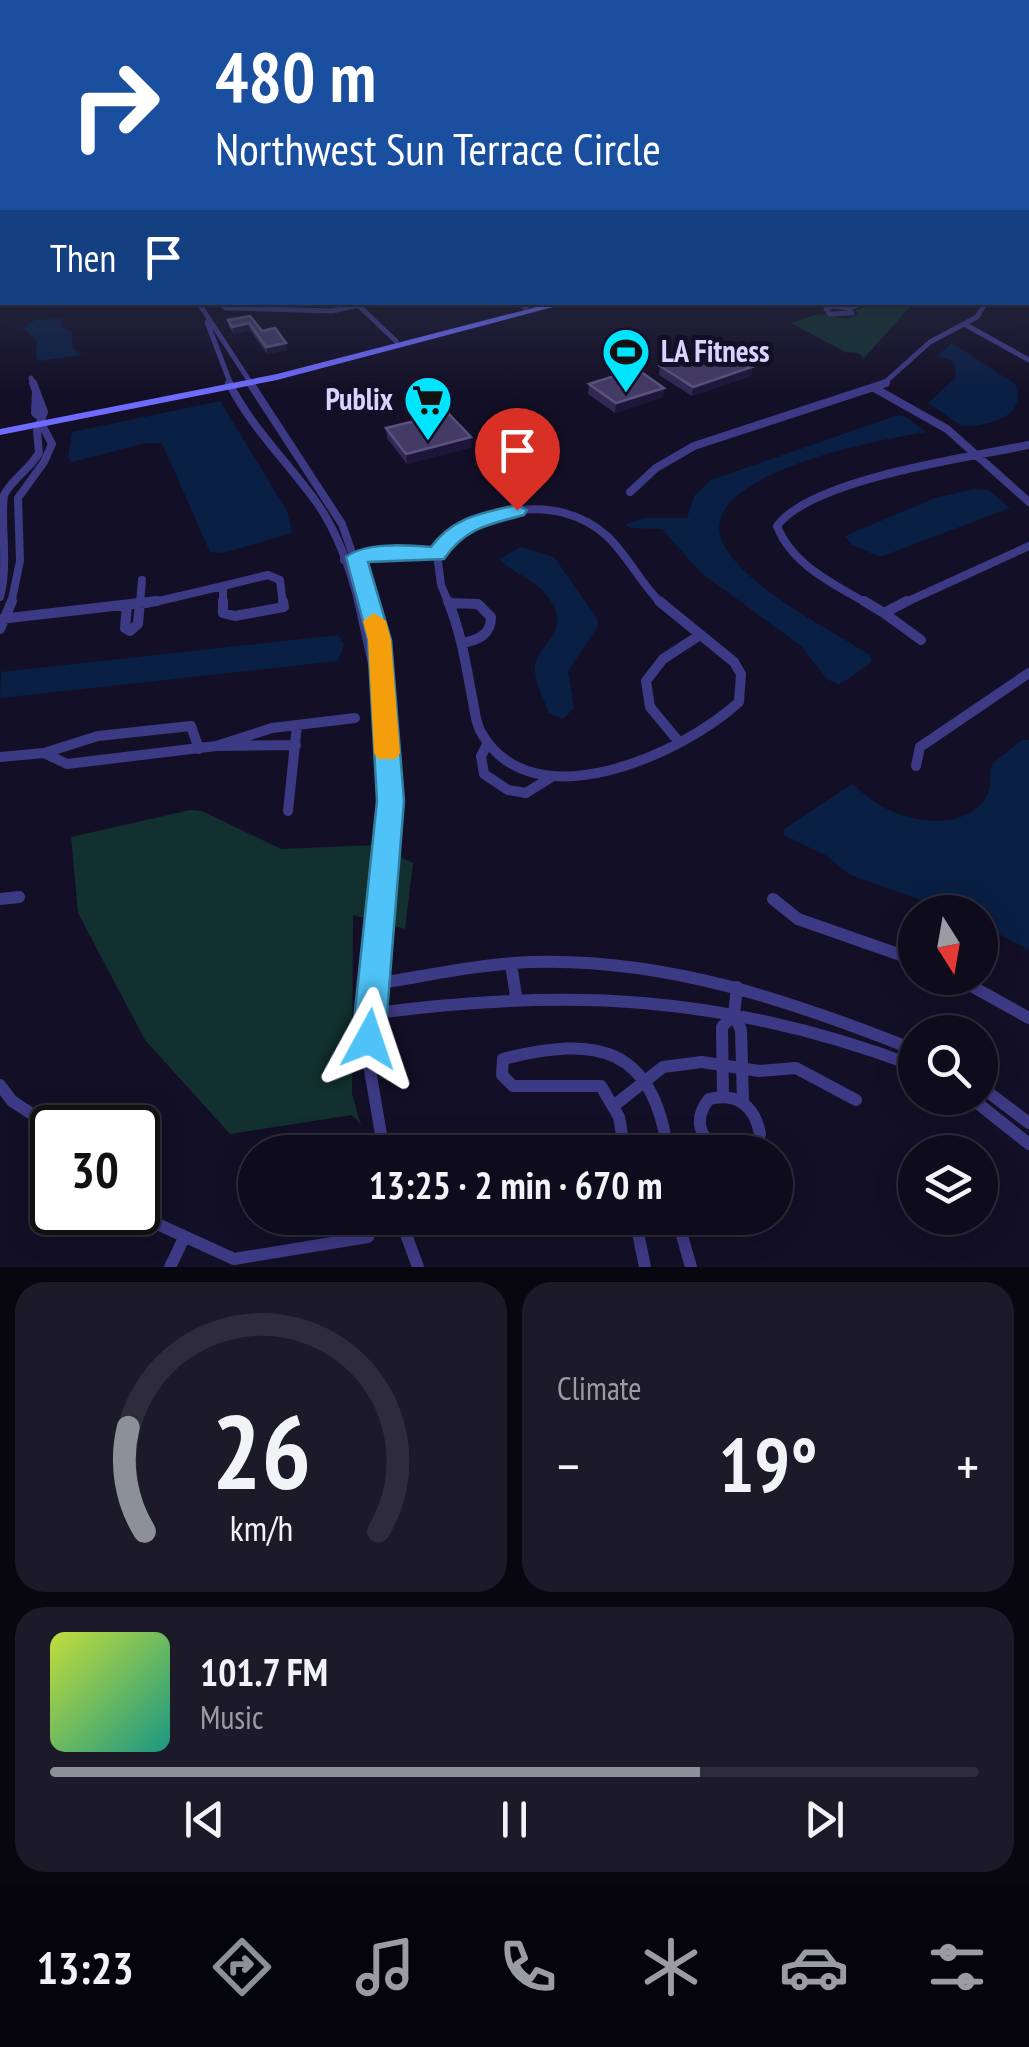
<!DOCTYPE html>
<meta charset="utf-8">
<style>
body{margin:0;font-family:"PT Sans Narrow",sans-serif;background:#1c1929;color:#f1f3f6;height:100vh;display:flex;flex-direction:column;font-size:38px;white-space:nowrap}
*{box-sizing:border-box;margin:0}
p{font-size:32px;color:#9b9ba3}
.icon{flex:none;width:55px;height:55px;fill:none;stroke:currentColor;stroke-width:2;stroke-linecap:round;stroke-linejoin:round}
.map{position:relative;height:1267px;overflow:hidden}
.side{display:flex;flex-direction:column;gap:15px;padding:15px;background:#08060f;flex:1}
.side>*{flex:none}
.guide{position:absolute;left:0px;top:0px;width:1030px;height:305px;box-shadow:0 5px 25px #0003,0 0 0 2px #2e2b3b;background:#1a4fa0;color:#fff;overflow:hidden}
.needle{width:65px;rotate:169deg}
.buttons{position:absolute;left:898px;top:895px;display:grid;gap:20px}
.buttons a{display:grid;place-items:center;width:100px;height:100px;border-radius:50%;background:#0e0b1c;box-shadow:0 5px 25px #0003,0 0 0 2px #2e2b3b;font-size:50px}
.speed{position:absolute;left:30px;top:1105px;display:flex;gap:20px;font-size:50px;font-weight:700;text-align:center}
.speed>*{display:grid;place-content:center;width:130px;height:130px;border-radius:50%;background:#0e0b1c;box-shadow:0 5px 25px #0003,0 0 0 2px #2e2b3b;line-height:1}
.speed .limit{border:5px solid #111;border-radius:15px;background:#fff;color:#111}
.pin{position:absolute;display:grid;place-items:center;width:85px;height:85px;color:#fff;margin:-102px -42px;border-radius:50% 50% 50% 0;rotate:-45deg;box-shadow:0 0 10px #0007}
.pin .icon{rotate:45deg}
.me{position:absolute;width:110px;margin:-55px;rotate:5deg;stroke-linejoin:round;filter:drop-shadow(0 0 8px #0008)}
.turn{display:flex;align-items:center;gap:35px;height:210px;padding:0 50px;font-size:45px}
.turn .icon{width:130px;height:130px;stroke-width:2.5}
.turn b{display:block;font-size:70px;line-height:85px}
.then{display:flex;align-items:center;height:95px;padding:0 50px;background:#0003;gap:20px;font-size:38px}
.big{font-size:75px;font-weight:700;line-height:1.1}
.side .widget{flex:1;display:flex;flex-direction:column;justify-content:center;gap:15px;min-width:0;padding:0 35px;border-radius:30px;background:#1c1929}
.side .dial{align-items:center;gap:0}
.dial svg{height:260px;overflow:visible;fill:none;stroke:#2e2b3b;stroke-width:7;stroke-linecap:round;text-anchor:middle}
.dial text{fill:#f1f3f6;stroke:none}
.song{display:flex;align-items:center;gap:30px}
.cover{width:120px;height:120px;border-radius:15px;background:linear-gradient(135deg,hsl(70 70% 55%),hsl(170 70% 35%))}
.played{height:10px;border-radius:5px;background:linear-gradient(90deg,#8c9099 70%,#2e2b3b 70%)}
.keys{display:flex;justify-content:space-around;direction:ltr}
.heat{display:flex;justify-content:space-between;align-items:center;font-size:55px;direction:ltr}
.side .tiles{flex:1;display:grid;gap:15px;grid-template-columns:1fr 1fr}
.widget:last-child{grid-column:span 2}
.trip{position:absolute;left:238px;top:1135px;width:555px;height:100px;border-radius:50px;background:#0e0b1c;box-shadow:0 5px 25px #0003,0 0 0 2px #2e2b3b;font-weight:700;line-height:100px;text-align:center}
.tabs{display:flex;height:160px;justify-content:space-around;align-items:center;background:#06040b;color:#9b9ba3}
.tabs .icon{width:70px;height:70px}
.tabs .current{color:#8c9099}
.tabs b{font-size:45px;color:#f1f3f6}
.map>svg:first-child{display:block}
</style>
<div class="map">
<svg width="1029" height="1267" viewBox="0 0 1029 1267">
<rect width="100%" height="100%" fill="#130f26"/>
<!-- green -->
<path fill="#12302f" d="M 877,303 L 910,307 L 864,358 L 858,353 L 845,352 L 791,323 C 801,320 815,313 825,314 C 840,316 845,323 858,314 L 855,310 Z
M 190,810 L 202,811 L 281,849 L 375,845 L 413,863 L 405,929 L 353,915 L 352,1094 L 361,1125 L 352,1115 L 230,1134 L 145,1040 L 78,913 L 71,837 Z"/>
<!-- water -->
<path fill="#0a1f44" d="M 62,319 L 61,326 L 72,333 L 72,347 L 81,355 L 40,361 L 36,358 L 37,342 L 23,328 L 35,320 Z
M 952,343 L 1015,384 C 1029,417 988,426 962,426 L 928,403 L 956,377 L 954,361 L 937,356 Z
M 220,401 L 287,511 L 292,532 L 288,534 L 224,553 L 210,552 L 162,443 L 146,443 L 72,462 L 68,458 L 72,432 Z
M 898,415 L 905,416 L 926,432 C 884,439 683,475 725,547 C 751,591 829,628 871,656 L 872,662 L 839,685 L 827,679 L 801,646 L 700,572 L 662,529 L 630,528 L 625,524 L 645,518 L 687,518 L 694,496 L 711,480 Z
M 974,489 L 989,490 L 1010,508 L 880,557 L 852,545 L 845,536 L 935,498 Z
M 521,547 L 554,557 L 597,618 L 598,626 L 568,671 L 574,708 L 563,719 L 549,713 C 544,699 534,683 535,668 C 536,641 575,634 548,597 C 535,579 513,574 499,559 Z
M 338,635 L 344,644 L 338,661 L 0,698 L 1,672 Z
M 1022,740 L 1029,740 L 1029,950 L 980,924 L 980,912 L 956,912 L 850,875 L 827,856 L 784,835 L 784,829 L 852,784 C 862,792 872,801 883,807 C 913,824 970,831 988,793 C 992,783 988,773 993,763 Z"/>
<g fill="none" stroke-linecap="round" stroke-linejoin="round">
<!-- minor-tunnel -->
<path stroke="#312d47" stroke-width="12" stroke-dasharray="12 6" stroke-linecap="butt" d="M 750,1151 L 760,1134"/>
<!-- minor-far3 -->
<path stroke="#3d3a85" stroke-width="5" d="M 198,302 L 252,385
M 219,302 L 226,308 L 332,311 L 373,302
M 518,302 L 526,308
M 532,302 L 535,305
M 359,306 L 396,341
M 833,306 L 848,308 L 852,313 L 830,314 L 826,309 Z
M 848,308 L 867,302
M 207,322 L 231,385
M 966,325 L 1029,360
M 31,378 L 34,385
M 882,385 L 930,342 L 977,317 L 986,302"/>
<!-- minor-far2 -->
<path stroke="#3d3a85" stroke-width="8" d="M 229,383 C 252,429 288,462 317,503 C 338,533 350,568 359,604
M 250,383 L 342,524 L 370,604
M 876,389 L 947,429 L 1029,502
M 36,391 L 35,413 L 41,418
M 630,492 L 656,468 L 694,446 L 886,383
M 437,554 L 441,585 L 449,604
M 437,554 C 479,507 556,491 607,536 C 628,556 641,584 662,604
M 344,560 L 383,552 L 437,554
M 0,597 C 9,565 0,522 4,495 C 12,479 30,469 39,453 L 37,431 L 44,412 L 33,383
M 449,603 L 465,604
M 11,604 L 20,561 L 18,498 L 44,462 L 52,444 L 42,425
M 140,604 L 142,580
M 146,604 L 223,586
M 223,604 L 223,586 L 268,575 L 280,580 L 283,604
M 868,604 C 834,584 792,565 777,526 C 811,479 970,457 1029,445
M 902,604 L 1029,546"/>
<!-- minor-far1 -->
<path stroke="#3d3a85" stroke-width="10" d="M 223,601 L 223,613 L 235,616 L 284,607 L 283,601
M 359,601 L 378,686
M 369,601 C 395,684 390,805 381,891
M 448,601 C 461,632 466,665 472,697 C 475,709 475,724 482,734 C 534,822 682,754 739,702 L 741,674 L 734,662 L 659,601
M 864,601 L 884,613 L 907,601
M 449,603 L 478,604 L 491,617 C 491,635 478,640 462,643
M 127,606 L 125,628 L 130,631 L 138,624 L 140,601
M 884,613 L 921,640
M 0,619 L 157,601
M 0,629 L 12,601
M 679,742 L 650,707 L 646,681 L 663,659 L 700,635
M 487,745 L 481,756 L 484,774 L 508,790 L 526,793 L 550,778
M 216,746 L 272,728 L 355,718
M 44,753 L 98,736 L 191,726 L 199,749
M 0,757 L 44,753 L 67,764 L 216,746 L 296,745
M 916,766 L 920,747 L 1029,673
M 288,811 L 297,725"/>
<!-- minor -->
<path stroke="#3d3a85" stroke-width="12" d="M 381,888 L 369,1014 L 369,1064 L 384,1152
M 0,899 L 19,897
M 773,899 L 798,919 L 915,960
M 511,964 L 516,996
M 957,978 L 1029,1018
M 374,984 C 426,976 479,964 532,962 C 666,958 792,1001 915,1050
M 737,987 L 734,1014 L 741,1030 L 743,1101
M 369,1014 C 567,987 727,995 915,1066
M 0,1085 L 12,1101 L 53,1128
M 980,1086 L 1029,1123
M 723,1095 L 722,1027 L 734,1014
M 971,1098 L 1029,1144
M 616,1104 L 663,1067 L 702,1062 L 759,1071 L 796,1068 L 856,1100
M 625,1152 L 619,1117 L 601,1086 L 513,1086 L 502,1075 L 503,1059 C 597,1035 653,1046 668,1152
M 719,1152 C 699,1137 693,1119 709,1099 C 737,1092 755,1106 760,1134
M 131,1212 L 234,1259 L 368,1237
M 400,1218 L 418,1267
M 635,1218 L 645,1267
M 677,1218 L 691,1267
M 170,1267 L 184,1238"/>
<!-- secondary -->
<path fill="#6f6bff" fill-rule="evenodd" d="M 556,302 L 572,302 L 277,380 L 0,435 L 0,429 L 277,374 Z"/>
</g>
<!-- wall -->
<path fill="#312854" d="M 250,316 L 262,331 L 287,350 L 267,354 L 250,330 L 234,334 L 229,327 L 228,320 Z
M 660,366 L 752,367 L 751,376 L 692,396 L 659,375 Z
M 589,384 L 664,388 L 663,397 L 615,413 L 588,394 Z
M 386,428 L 472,447 L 407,464 L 387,438 Z"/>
<!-- shaded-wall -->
<path fill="#1d163a" d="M 249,323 L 250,330 L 234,334 L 232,327 Z
M 286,343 L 287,350 L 267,354 L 266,347 Z
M 752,367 L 751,376 L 692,396 L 693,387 Z
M 664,388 L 663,397 L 615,413 L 616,403 Z
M 471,437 L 472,447 L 407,464 L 406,454 Z"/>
<!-- building -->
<path fill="#433a66" stroke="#5a527e" stroke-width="2.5" d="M 250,316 L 262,331 L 275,328 L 286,343 L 266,347 L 249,323 L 232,327 L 228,320 Z
M 720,347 L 752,367 L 693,387 L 660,366 Z
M 637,369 L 664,388 L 616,403 L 589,384 Z
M 448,413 L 471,437 L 406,454 L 386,428 Z"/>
<!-- sky -->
<linearGradient id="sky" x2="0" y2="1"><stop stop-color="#0a0815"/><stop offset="0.55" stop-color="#333752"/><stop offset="1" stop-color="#333752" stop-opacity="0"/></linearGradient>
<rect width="1029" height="395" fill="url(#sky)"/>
<!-- route -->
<path fill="#4fc3f7" stroke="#337fa1" stroke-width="2.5" d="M 517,505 L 527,510 L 524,515 C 489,524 465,528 444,559 L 368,562 L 391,640 L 404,801 L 385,1039 L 380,1050 L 369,1055 L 357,1050 L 352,1039 L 377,801 L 368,640 L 346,557 C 365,542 407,545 431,547 C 453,517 482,513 517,505 Z"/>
<!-- slow -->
<path fill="#f59e0b" d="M 374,613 L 386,621 L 391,640 L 400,753 L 396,759 L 378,759 L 374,753 L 368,640 L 363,621 Z"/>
<!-- icons -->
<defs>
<g id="stadium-pin" transform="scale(2.5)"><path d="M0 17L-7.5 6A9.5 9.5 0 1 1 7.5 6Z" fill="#00e5ff" stroke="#130f26"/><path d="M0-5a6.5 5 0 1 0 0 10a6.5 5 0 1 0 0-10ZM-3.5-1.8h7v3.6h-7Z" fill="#111"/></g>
<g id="supermarket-pin" transform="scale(2.5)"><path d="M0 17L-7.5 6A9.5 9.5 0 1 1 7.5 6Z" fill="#00e5ff" stroke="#130f26"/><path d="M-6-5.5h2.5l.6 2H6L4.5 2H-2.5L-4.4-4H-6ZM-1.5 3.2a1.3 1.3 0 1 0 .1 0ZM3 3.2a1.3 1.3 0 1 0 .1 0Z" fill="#111"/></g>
</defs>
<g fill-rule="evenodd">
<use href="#stadium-pin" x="626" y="352"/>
<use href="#supermarket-pin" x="428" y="400"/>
</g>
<g text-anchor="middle" stroke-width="10" stroke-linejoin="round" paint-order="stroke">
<!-- far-poi labels -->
<g font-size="30" font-weight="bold" fill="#d9d4ff" stroke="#130f26" text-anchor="start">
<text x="661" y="362">LA Fitness</text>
<text x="393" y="410" text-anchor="end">Publix</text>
</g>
</g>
</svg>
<div class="buttons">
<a><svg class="needle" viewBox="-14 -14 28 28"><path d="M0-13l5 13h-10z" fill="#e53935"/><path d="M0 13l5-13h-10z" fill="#9b9ba3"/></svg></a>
<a><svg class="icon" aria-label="search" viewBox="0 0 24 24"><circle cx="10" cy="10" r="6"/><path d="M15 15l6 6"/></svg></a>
<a><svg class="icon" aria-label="layers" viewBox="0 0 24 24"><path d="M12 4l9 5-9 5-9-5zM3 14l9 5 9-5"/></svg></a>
</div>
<div class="speed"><div class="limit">30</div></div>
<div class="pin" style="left:517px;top:510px;background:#d93025"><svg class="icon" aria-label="arrive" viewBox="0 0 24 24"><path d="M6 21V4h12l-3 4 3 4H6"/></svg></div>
<svg class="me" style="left:369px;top:1039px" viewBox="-20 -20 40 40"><path d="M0-17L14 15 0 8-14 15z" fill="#4fc3f7" stroke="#fff" stroke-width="4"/></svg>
<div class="trip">13:25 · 2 min · 670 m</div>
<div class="guide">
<div class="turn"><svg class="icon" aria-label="right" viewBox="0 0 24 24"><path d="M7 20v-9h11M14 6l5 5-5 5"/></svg><div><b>480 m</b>Northwest Sun Terrace Circle</div></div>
<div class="then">Then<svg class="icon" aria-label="arrive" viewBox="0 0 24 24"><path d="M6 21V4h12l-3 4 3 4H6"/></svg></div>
</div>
</div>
<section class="side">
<div class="tiles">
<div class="widget dial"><svg viewBox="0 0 100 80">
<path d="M14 69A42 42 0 1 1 86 69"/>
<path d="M14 69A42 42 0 0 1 9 37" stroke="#8c9099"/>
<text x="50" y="56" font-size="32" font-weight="700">26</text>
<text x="50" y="72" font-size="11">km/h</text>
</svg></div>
<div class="widget"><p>Climate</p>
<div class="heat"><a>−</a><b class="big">19°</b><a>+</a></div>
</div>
<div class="widget">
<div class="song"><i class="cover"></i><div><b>101.7 FM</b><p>Music</p></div></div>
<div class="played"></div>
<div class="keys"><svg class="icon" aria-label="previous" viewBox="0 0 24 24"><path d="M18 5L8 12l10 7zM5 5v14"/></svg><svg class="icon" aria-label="pause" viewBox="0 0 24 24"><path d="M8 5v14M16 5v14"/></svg><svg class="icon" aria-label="next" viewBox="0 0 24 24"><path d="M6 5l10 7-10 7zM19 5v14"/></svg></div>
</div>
</div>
</section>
<nav class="tabs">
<b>13:23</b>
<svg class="icon current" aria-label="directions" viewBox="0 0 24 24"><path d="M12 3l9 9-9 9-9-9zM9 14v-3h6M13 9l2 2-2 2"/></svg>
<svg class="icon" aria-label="music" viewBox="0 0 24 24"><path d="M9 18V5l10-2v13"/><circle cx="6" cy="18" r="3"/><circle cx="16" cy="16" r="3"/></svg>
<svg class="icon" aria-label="phone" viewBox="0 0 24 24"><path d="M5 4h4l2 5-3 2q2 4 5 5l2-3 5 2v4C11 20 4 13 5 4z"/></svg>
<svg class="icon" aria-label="climate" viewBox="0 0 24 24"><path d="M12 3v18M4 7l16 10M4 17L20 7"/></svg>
<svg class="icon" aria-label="car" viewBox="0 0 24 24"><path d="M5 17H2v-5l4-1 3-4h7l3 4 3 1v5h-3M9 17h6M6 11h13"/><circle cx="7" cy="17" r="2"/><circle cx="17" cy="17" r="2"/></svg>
<svg class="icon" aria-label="filters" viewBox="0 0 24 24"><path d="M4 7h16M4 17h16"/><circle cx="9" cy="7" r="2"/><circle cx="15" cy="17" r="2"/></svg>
</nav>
